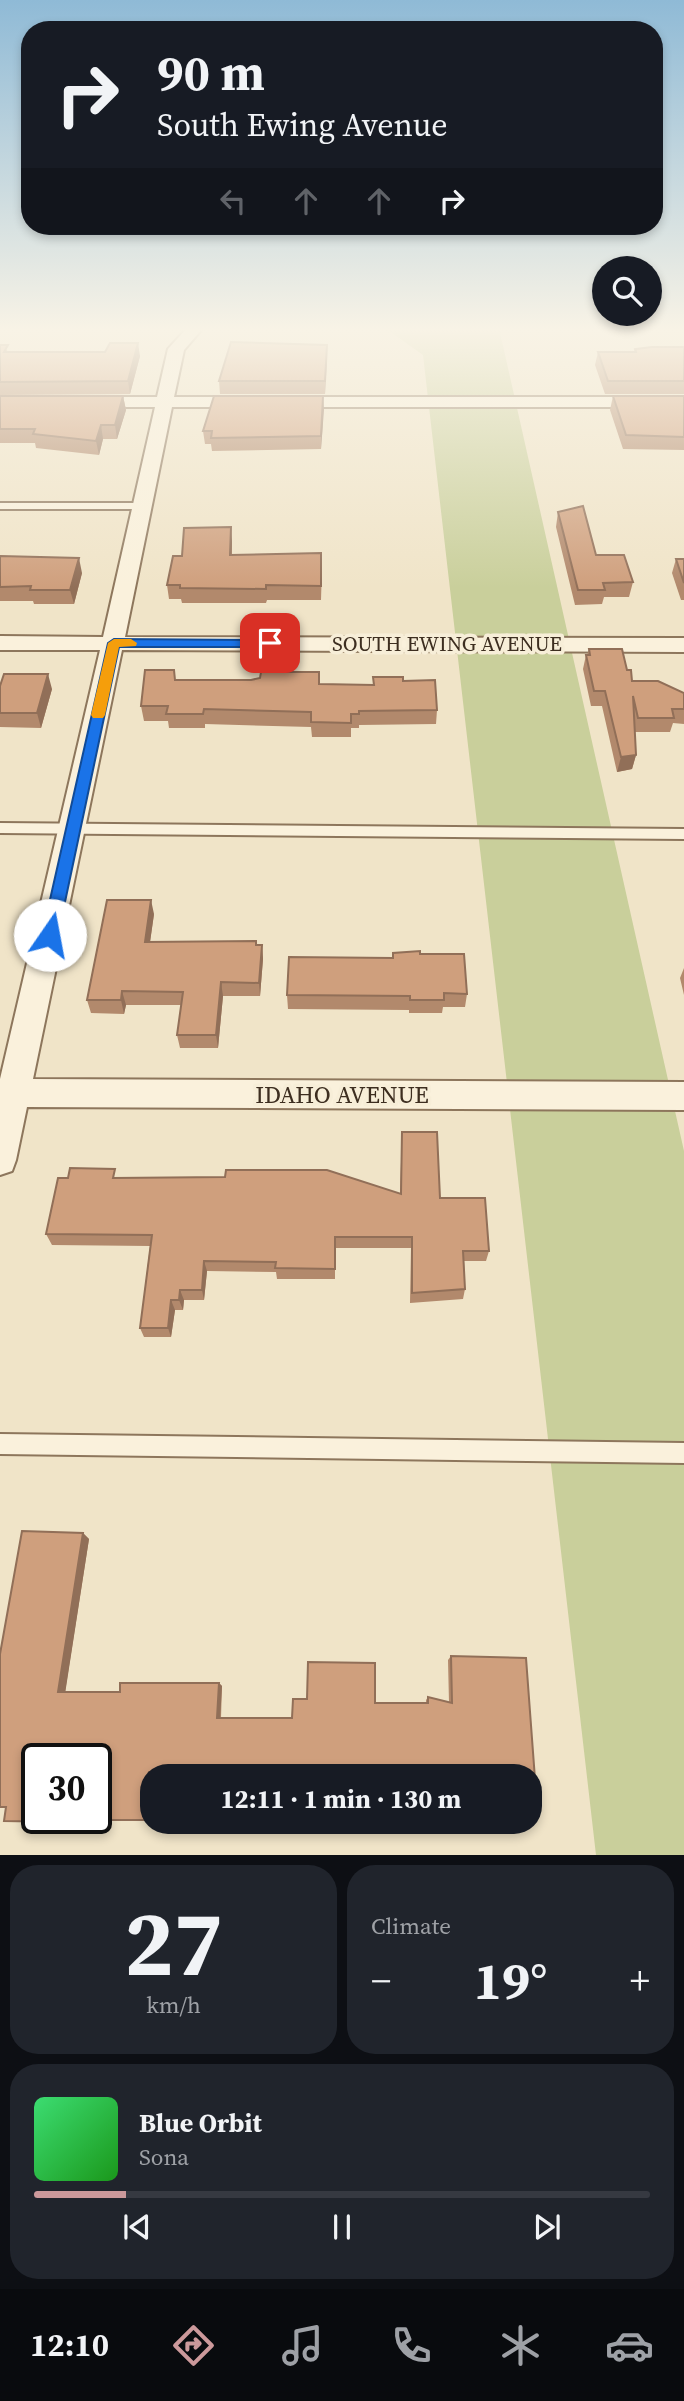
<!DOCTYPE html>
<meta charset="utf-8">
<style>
body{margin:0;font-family:"Source Serif 4",serif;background:#20242c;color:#f1f3f6;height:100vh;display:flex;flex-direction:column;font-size:26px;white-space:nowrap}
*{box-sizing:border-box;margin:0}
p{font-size:23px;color:#9ea1a6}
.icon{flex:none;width:38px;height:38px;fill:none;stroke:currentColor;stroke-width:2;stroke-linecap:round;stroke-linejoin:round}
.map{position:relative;height:1855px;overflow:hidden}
.side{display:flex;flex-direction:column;gap:10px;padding:10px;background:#0d0f14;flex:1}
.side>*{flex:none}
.top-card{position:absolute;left:21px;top:21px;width:642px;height:214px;border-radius:28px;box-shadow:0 4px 10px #0003;background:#171b24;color:#f1f3f6;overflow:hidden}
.fabs{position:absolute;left:592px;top:256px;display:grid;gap:14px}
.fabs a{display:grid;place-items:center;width:70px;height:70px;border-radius:50%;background:#171b24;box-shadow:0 4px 10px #0003;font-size:35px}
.speed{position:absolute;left:21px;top:1743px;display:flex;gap:14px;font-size:35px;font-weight:700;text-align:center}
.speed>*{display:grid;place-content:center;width:91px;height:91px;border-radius:50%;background:#171b24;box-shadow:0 4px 10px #0003;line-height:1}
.speed .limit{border:4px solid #111;border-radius:10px;background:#fff;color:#111}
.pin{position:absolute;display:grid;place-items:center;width:60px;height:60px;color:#fff;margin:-30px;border-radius:14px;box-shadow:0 4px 10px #0006}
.me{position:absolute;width:77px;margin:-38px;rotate:12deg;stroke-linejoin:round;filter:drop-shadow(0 0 5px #0008)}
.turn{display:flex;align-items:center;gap:24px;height:147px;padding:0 21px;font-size:32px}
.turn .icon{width:91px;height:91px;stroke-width:2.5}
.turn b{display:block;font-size:49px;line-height:60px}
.lanes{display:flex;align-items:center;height:66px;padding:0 21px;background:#0003;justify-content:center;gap:35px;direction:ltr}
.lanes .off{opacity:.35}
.big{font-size:52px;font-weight:700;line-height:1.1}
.side .card{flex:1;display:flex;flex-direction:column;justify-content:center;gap:10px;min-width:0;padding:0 24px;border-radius:28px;background:#20242c}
.side .dial{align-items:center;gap:0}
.dial b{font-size:91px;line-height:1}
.song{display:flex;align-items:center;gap:21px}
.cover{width:84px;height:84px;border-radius:10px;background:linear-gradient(135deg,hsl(140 70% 55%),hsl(120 70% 35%))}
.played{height:7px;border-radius:4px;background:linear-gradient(90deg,#cc999b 15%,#363941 15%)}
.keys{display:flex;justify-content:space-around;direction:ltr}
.heat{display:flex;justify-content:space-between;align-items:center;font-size:38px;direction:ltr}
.side .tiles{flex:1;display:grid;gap:10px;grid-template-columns:1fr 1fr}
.card:last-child{grid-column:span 2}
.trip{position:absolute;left:140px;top:1764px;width:402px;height:70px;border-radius:28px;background:#171b24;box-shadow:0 4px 10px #0003;font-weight:700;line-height:70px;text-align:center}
.tabs{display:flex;height:112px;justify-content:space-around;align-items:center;background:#090b0e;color:#9ea1a6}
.tabs .icon{width:49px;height:49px}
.tabs .current{color:#cc999b}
.tabs b{font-size:32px;color:#f1f3f6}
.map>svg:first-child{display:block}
</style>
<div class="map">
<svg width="684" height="1855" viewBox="0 0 684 1855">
<rect width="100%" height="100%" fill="#f0e4c8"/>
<!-- green -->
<path fill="#c9cf9b" d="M 385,328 L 499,328 L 684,1151 L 684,1855 L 596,1855 L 423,355 Z"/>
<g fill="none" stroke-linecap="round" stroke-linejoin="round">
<!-- lane casing -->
<g stroke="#8d765c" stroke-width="4">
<path id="lane" d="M 0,503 L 144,503 L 149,506 L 144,509 L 0,509 Z
M 0,823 L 684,829 L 684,839 L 0,833 Z
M 0,1434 L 684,1443 L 684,1463 L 0,1454 Z"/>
</g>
<!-- street casing -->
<g stroke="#8d765c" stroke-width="4">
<path id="street" d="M 187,328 L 203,328 L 184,350 L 174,397 L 684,397 L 684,407 L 172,407 L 125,637 L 684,638 L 684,652 L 122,650 L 33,1079 L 684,1082 L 684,1110 L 27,1107 L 16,1160 L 12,1171 L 0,1175 L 0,1079 L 100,650 L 0,650 L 0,636 L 103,637 L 155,407 L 87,407 L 79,402 L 87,397 L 157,397 L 168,349 Z"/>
</g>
<!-- lane -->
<use href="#lane" fill="#faf1dc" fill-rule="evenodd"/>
<!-- street -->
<use href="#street" fill="#faf1dc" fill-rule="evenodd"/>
</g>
<!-- wall -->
<path fill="#b2896c" d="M 0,345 L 9,352 L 140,356 L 130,394 L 0,395 Z
M 327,345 L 325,394 L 220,394 L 219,381 Z
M 684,347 L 684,394 L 605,394 L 595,365 L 598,352 L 634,352 L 635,349 Z
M 0,396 L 123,396 L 126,410 L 117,439 L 103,439 L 99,455 L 36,448 L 35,443 L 0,443 Z
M 323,396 L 321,449 L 212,451 L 211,444 L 205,444 L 203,431 Z
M 613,396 L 684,396 L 684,450 L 623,449 L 610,410 Z
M 558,512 L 596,555 L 633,582 L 629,597 L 604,597 L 602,604 L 575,605 L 556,527 Z
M 232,541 L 232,555 L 322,567 L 321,600 L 267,600 L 266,603 L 182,603 L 181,599 L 169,599 L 167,585 L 182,556 Z
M 0,556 L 82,573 L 74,604 L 34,604 L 33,601 L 0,601 Z
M 676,559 L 684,559 L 684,600 L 681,600 L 672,573 Z
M 589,649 L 627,670 L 632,681 L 684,693 L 684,724 L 673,723 L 670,732 L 635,732 L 636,755 L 632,769 L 617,772 L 602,706 L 591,706 L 583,669 L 586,655 L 587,655 Z
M 373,677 L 403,681 L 437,710 L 436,724 L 359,725 L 359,728 L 351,728 L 351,737 L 312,737 L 311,727 L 205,724 L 205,728 L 169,728 L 168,721 L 144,721 L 141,706 L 176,680 L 319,684 L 373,685 Z
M 0,686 L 52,689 L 41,728 L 0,727 Z
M 154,914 L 150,942 L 256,941 L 256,945 L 262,945 L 263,959 L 260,996 L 223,996 L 218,1048 L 180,1048 L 177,1035 L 181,1005 L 126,1005 L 124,1014 L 91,1013 L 87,1000 Z
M 420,954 L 467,994 L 465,1007 L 443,1007 L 442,1013 L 409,1013 L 409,1010 L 288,1009 L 287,995 L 393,958 Z
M 684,968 L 684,995 L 680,978 Z
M 402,1132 L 440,1198 L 489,1251 L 486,1261 L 464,1261 L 465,1289 L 463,1299 L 410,1303 L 411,1248 L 335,1248 L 335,1279 L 277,1279 L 276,1272 L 207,1271 L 204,1300 L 184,1300 L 183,1310 L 175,1310 L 171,1337 L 144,1337 L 140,1328 L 150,1246 L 52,1245 L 46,1234 L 68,1178 L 118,1178 L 400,1193 Z
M 83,1533 L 89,1539 L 65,1692 L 120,1692 L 219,1683 L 222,1686 L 221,1718 L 292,1718 L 375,1703 L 426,1703 L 426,1700 L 428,1697 L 449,1703 L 448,1660 L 451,1656 L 537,1806 L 259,1773 L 154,1773 L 150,1820 L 69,1820 L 69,1822 L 4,1821 Z"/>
<!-- shaded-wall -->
<path fill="#916f58" d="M 138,343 L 140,356 L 130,394 L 128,381 Z
M 327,345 L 327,358 L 325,394 L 325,381 Z
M 123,396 L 126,410 L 117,439 L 115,425 Z
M 323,396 L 324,410 L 321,449 L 321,436 Z
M 101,425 L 103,439 L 99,455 L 96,441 Z
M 231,527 L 232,541 L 231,569 L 230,555 Z
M 79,558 L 82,573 L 74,604 L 70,590 Z
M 48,674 L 52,689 L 41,728 L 37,713 Z
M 636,755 L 632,769 L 617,772 L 621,757 Z
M 151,900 L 154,914 L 148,956 L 145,942 Z
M 262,945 L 263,959 L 260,996 L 259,983 Z
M 221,982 L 223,996 L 218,1048 L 216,1035 Z
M 122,991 L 126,1005 L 124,1014 L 121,1000 Z
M 204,1261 L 207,1271 L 204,1300 L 202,1290 Z
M 180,1290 L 184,1300 L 183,1310 L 179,1300 Z
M 171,1300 L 175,1310 L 171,1337 L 168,1328 Z
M 83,1533 L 89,1539 L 65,1694 L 58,1692 Z
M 219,1683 L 222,1686 L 220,1720 L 217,1718 Z
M 149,1772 L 154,1773 L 154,1776 L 152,1776 L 150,1820 L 145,1820 Z"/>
<!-- building -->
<path fill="#cf9f7d" stroke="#916f58" stroke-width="2" fill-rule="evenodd" d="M 231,342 L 327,345 L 325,381 L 219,381 Z
M 110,343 L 138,343 L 128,381 L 0,382 L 0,345 L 8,345 L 4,352 L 105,352 Z
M 652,347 L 684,347 L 684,381 L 608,381 L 598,352 L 636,352 L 635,349 Z
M 0,396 L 123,396 L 115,425 L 101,425 L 96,441 L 33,434 L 35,429 L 0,429 Z
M 214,396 L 323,396 L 321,436 L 211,438 L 212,431 L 203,431 Z
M 613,396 L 684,396 L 684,437 L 626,435 Z
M 583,506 L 596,555 L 624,555 L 633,582 L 603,583 L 605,590 L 578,590 L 558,512 Z
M 231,527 L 230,555 L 321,553 L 321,586 L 266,585 L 266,589 L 180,588 L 180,585 L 167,585 L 173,556 L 182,556 L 184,528 Z
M 0,556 L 79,558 L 70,590 L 30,590 L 31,586 L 0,587 Z
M 676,559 L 684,559 L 684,583 Z
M 589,649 L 622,649 L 627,670 L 631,670 L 632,681 L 658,681 L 684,693 L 684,709 L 672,709 L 674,718 L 638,718 L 633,696 L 636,755 L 621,757 L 605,691 L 594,691 L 586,655 L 590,655 Z
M 145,670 L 174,670 L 175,680 L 251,680 L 260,678 L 261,672 L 319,672 L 319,684 L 374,685 L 373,677 L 403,677 L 403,681 L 435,680 L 437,710 L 359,711 L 359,714 L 351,714 L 351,723 L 311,722 L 311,712 L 204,709 L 203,714 L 166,714 L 168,706 L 141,706 Z
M 4,674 L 48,674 L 37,713 L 0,713 L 0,686 Z
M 107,900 L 151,900 L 145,942 L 256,941 L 256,945 L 262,945 L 259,983 L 221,982 L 216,1035 L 177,1035 L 183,992 L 122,991 L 121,1000 L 87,1000 Z
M 420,951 L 420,954 L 464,954 L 467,994 L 444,993 L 444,1000 L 410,1000 L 410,996 L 287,995 L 289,957 L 393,958 L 393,953 Z
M 402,1132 L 437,1132 L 440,1198 L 485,1198 L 489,1251 L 463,1251 L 465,1289 L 412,1293 L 412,1237 L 335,1237 L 335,1269 L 275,1268 L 276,1262 L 204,1261 L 202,1290 L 180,1290 L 179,1300 L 171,1300 L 168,1328 L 140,1328 L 152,1235 L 46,1234 L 58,1178 L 68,1178 L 70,1168 L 115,1169 L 113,1178 L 225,1177 L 226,1170 L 327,1170 L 401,1194 Z
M 22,1531 L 83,1533 L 58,1692 L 120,1692 L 120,1683 L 219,1683 L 217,1718 L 292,1718 L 293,1699 L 307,1699 L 308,1662 L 375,1663 L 375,1703 L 428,1703 L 428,1697 L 452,1703 L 451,1656 L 526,1658 L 537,1806 L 530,1806 L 530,1776 L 259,1776 L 259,1772 L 149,1772 L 145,1820 L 62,1820 L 62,1822 L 4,1821 L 6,1807 L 0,1807 L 0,1654 ZM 37,1759 L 96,1759 L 96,1818 L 37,1818 Z
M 421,1822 L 478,1822 L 479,1827 L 422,1825 Z"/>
<!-- sky -->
<linearGradient id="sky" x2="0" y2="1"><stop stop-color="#8fbad6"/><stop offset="0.56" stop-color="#f8f3e6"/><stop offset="1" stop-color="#f8f3e6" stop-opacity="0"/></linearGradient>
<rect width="684" height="588" fill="url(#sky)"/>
<!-- route -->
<path fill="#1a73e8" stroke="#114b97" stroke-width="2" d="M 114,639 L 270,640 L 276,643 L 270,647 L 119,647 L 58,935 L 50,941 L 42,935 L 108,643 Z"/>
<!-- slow -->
<path fill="#f59e0b" d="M 131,639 L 137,643 L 136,646 L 119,647 L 105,715 L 103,718 L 93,718 L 91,715 L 108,643 L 114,639 Z"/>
<g text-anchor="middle" stroke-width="7" stroke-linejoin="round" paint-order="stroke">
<!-- far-street labels -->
<g font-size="21" fill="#3d2e20" stroke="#f7eed8">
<text x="447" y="651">SOUTH EWING AVENUE</text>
</g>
<!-- street labels -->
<g font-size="24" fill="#3d2e20" stroke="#f7eed8">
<text x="342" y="1103">IDAHO AVENUE</text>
</g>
</g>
</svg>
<div class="fabs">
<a><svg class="icon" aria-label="search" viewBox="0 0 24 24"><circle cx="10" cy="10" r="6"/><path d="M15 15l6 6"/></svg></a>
</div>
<div class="speed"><div class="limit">30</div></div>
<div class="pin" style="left:270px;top:643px;background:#d93025"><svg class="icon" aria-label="arrive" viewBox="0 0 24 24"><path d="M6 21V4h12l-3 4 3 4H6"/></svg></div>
<svg class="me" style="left:50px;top:935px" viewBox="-20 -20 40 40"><circle r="19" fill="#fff"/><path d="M0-13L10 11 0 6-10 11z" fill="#1a73e8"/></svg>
<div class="trip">12:11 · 1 min · 130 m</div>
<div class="top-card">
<div class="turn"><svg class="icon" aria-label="right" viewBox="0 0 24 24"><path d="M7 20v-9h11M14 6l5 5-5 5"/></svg><div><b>90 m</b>South Ewing Avenue</div></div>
<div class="lanes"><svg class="icon off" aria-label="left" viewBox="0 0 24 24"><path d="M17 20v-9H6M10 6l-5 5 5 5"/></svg><svg class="icon off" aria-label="ahead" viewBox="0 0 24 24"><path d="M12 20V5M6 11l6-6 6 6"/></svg><svg class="icon off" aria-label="ahead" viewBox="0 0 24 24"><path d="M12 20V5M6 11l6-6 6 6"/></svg><svg class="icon" aria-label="right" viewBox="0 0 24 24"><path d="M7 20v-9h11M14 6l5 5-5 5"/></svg></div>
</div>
</div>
<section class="side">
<div class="tiles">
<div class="card dial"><b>27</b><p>km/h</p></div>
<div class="card"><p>Climate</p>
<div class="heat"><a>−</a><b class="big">19°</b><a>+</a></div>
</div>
<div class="card">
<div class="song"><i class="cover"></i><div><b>Blue Orbit</b><p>Sona</p></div></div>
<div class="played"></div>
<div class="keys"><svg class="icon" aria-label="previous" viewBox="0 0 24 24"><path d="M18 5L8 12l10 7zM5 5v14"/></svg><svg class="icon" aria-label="pause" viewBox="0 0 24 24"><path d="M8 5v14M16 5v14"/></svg><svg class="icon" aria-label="next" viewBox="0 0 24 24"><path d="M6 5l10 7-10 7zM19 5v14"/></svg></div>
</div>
</div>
</section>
<nav class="tabs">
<b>12:10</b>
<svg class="icon current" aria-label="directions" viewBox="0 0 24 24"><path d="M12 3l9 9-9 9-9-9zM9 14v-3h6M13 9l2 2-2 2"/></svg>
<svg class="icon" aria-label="music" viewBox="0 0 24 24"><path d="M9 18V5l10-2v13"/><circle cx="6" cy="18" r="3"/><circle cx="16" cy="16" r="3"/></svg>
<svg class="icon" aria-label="phone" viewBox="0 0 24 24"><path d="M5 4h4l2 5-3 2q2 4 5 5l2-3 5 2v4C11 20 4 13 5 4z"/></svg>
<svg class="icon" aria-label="climate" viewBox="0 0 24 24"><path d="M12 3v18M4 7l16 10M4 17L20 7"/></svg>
<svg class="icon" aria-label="car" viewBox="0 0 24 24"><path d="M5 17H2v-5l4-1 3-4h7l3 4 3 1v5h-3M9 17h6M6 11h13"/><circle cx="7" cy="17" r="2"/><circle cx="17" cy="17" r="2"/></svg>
</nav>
